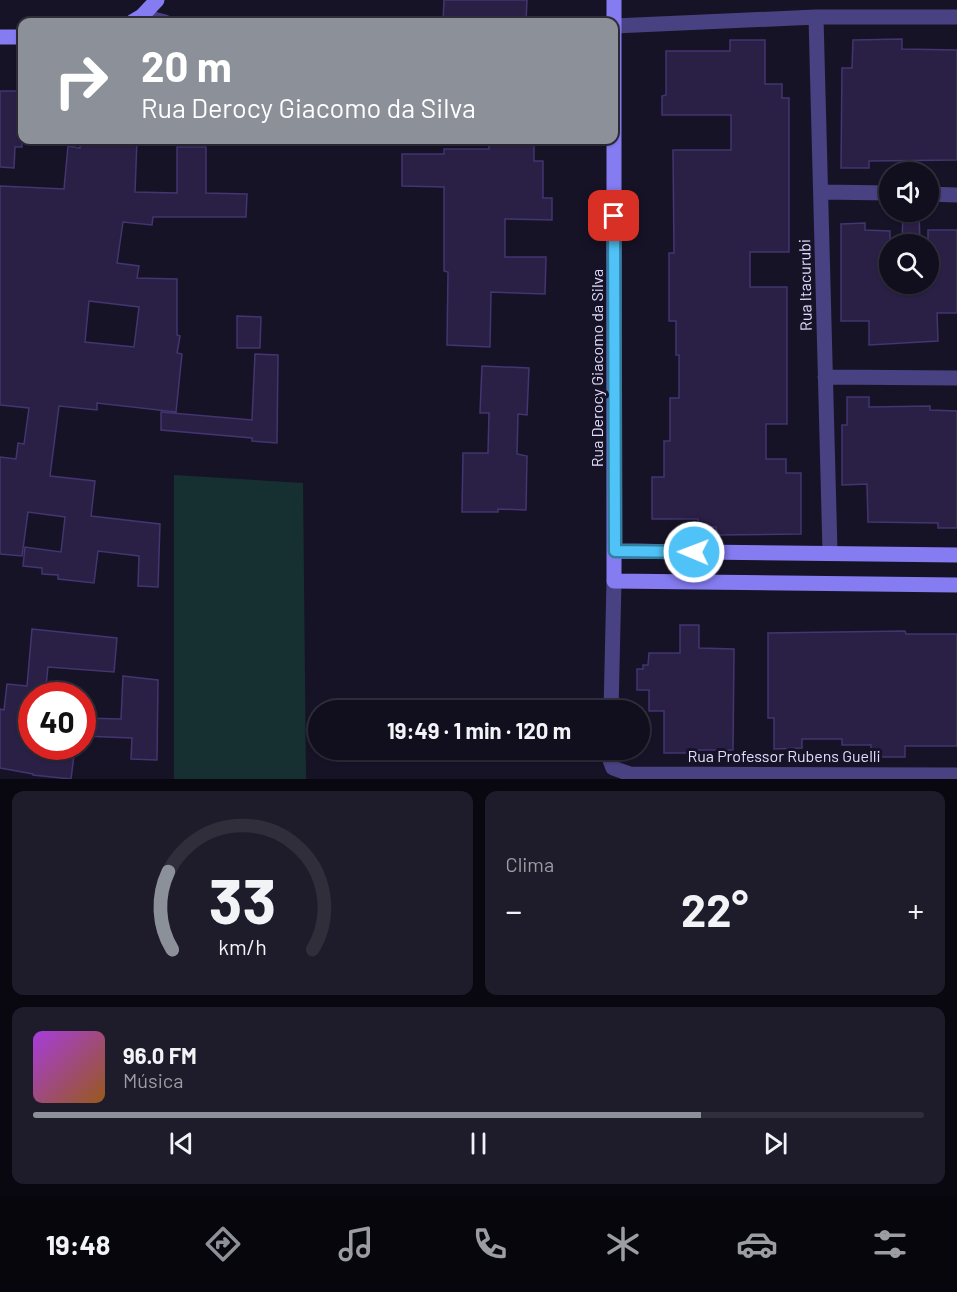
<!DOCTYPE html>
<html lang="pt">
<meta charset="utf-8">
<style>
body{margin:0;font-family:Barlow,sans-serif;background:#1e1c2a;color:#f1f3f6;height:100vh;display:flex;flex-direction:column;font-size:22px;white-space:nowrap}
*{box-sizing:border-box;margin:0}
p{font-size:20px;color:#9c9ca4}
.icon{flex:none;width:33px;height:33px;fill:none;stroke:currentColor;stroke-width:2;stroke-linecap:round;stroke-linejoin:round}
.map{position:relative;height:779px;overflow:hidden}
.details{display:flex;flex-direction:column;gap:12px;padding:12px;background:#090810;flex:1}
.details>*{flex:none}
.top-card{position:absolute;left:18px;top:18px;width:600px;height:126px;border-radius:12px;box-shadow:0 2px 4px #0004,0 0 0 2px #302e3b;background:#8c9099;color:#fff;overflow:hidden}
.fabs{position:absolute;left:879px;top:162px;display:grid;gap:12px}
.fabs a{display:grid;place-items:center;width:60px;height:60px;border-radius:50%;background:#110e1d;box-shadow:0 2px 4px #0004,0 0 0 2px #302e3b;font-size:30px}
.speed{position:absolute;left:18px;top:682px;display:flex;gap:12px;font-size:30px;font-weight:700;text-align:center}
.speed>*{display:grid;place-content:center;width:78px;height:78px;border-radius:50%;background:#110e1d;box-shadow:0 2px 4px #0004,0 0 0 2px #302e3b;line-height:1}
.speed .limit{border:9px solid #d22;background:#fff;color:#111}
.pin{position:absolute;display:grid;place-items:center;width:51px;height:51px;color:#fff;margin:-26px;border-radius:12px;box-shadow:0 3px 9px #0006}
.me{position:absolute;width:66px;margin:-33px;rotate:271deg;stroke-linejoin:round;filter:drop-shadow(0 0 4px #0008)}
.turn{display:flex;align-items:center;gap:21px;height:126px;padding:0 24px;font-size:27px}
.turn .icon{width:78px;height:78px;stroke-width:2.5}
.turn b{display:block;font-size:42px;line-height:51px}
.big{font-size:45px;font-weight:700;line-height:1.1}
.details .card{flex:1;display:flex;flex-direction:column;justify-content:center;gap:9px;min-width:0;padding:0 21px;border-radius:12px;background:#1e1c2a}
.details .dial{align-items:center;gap:0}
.dial svg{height:156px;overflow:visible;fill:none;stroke:#302e3b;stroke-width:7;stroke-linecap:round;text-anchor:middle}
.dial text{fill:#f1f3f6;stroke:none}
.song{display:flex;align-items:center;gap:18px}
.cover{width:72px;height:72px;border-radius:9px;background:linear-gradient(135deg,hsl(280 70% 55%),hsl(30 70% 35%))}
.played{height:6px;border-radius:3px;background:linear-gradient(90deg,#8c9099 75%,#302e3b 75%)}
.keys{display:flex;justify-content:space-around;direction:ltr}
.heat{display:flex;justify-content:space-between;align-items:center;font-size:33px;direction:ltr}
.details .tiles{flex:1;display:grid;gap:12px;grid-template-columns:1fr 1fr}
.card:last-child{grid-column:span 2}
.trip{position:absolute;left:308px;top:700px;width:342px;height:60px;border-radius:30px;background:#110e1d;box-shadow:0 2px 4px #0004,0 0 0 2px #302e3b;font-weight:700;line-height:60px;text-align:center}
.menu{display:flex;height:96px;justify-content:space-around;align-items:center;background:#07060c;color:#9c9ca4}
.menu .icon{width:42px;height:42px}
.menu .selected{color:#8c9099}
.menu b{font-size:27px;color:#f1f3f6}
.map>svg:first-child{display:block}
</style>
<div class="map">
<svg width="957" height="779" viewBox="0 0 957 779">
<rect width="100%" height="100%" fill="#171327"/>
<!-- green -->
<path fill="#163031" d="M 174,475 L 303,483 L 306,779 L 174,779 Z"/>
<!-- building -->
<path fill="#2a2046" stroke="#433570" stroke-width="1.5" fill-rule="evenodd" d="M 444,0 L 527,0 L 526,22 L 443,22 Z
M 902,39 L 902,49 L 957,50 L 957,160 L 869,161 L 869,168 L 841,168 L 842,68 L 852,68 L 853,40 Z
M 730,40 L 765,40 L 765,84 L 782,84 L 782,98 L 789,98 L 789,252 L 750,252 L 750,287 L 787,287 L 787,424 L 766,424 L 766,459 L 786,459 L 786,473 L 801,473 L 801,534 L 717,535 L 716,527 L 698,527 L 698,519 L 652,519 L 652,477 L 664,477 L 664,441 L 670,441 L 670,398 L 679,398 L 679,355 L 676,355 L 676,321 L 669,321 L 669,253 L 674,253 L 673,150 L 731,150 L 731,115 L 662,115 L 662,96 L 666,95 L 666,51 L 730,51 Z
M 0,91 L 20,91 L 18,117 L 22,117 L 22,147 L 15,147 L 14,168 L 0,167 Z
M 80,140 L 137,140 L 135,192 L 177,193 L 177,147 L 206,147 L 206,193 L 247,194 L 246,217 L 153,217 L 152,225 L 123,222 L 117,263 L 139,266 L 137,278 L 177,279 L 177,335 L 180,336 L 177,353 L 182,354 L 176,412 L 97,403 L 97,410 L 59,406 L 50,476 L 95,481 L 91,516 L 160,524 L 158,587 L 138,586 L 139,556 L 98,551 L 94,583 L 58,579 L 58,575 L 42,574 L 42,568 L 23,566 L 25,547 L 61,552 L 65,517 L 28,512 L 22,556 L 0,554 L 0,457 L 16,459 L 18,443 L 24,444 L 29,408 L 0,405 L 0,186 L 64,189 L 68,146 L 80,148 ZM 89,301 L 139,307 L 134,347 L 85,342 Z
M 489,140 L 534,140 L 534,161 L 543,161 L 543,198 L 552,198 L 552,220 L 505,219 L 505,257 L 546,257 L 545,294 L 491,292 L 490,347 L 447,345 L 448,272 L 444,271 L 444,187 L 402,186 L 402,154 L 444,154 L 444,149 L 489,149 Z
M 903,212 L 919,212 L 920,244 L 902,244 Z
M 865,223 L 865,230 L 890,231 L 890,284 L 928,284 L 928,230 L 957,230 L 957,313 L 937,313 L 938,341 L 869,345 L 869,321 L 841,321 L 841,224 Z
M 237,316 L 261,317 L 260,348 L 237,348 Z
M 255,354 L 278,355 L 277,443 L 252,441 L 252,438 L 161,430 L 161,412 L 252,420 Z
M 482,366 L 529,368 L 527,415 L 518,414 L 517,454 L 527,456 L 526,510 L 498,509 L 498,512 L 462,512 L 463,453 L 488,453 L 489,413 L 480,413 Z
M 847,397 L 869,397 L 869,407 L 930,406 L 930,410 L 957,411 L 957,528 L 938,528 L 938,523 L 868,522 L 867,484 L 842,485 L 842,425 L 847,425 Z
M 680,625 L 699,625 L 699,648 L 734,649 L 733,750 L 699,750 L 699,753 L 664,753 L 664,711 L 649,711 L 649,690 L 637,690 L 637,669 L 643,669 L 643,665 L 648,665 L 649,653 L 680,653 Z
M 32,629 L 117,638 L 114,672 L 48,667 L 45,696 L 32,696 L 32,747 L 75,747 L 71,779 L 33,775 L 33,774 L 0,768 L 0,709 L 4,710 L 7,684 L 27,686 Z
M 905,631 L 906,634 L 957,634 L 957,746 L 905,746 L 905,757 L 871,757 L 871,745 L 842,745 L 842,739 L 802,739 L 802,748 L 774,749 L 774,718 L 768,718 L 768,633 Z
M 123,676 L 158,680 L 157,760 L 131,759 L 132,738 L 82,736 L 82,718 L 121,719 Z"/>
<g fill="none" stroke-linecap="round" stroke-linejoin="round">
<!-- street -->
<path stroke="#484282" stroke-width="15" d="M 142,16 L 165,22
M 816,17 L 830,552
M 614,26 L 816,17 L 957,17
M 821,192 L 890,193
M 928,194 L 957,195
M 825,377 L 957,378
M 611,711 L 614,581
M 610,750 L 610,760 L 613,768 L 630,774 L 957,775"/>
<!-- secondary -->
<path stroke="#857cf2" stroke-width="15" d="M 614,0 L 614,581 L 957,585
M 132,22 L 142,16 L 157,0
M 0,37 L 22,37
M 615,551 L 957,555"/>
</g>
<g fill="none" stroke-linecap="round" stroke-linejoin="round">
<!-- route casing -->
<g stroke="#337fa1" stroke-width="15">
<path id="route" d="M 614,216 L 615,551 L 694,552"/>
</g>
<!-- route -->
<use href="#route" stroke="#4fc3f7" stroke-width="10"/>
</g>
<g text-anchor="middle" stroke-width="6" stroke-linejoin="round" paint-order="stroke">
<!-- street labels -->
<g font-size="16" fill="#e1dcfc" stroke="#171327">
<text transform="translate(805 285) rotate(-91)" y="6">Rua Itacurubi</text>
<text transform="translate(597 368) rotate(-90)" y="6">Rua Derocy Giacomo da Silva</text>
<text x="784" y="762">Rua Professor Rubens Guelli</text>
</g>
</g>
</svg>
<div class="fabs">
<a><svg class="icon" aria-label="sound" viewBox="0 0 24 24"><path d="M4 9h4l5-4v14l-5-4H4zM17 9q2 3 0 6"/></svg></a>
<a><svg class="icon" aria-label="search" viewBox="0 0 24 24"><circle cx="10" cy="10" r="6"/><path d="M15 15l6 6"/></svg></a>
</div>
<div class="speed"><div class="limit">40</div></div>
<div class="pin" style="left:614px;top:216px;background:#d93025"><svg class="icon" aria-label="arrive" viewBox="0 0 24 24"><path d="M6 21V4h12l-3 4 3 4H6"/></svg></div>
<svg class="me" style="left:694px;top:552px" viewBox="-20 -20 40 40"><circle r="17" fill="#4fc3f7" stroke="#fff" stroke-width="3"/><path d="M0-11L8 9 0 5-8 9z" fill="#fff"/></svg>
<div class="trip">19:49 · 1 min · 120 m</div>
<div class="top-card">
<div class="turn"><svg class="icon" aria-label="right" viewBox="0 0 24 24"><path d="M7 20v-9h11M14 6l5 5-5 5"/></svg><div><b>20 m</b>Rua Derocy Giacomo da Silva</div></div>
</div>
</div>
<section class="details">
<div class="tiles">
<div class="card dial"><svg viewBox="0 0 100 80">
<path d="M14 69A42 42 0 1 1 86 69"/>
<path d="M14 69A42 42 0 0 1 12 29" stroke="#8c9099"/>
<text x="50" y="56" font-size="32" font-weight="700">33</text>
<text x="50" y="72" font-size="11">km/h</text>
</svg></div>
<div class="card"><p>Clima</p>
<div class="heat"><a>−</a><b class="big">22°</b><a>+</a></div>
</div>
<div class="card">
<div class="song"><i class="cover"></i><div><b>96.0 FM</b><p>Música</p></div></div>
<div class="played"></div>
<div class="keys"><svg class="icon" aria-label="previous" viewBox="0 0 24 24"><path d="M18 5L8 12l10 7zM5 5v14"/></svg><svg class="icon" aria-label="pause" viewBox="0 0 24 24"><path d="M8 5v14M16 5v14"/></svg><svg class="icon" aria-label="next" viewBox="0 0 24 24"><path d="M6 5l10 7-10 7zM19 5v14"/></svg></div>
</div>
</div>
</section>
<nav class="menu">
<b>19:48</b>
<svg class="icon selected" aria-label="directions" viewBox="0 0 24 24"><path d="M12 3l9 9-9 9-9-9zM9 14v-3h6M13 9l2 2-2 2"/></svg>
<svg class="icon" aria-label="music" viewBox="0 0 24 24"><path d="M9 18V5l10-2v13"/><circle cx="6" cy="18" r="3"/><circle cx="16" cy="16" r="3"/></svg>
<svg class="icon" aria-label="phone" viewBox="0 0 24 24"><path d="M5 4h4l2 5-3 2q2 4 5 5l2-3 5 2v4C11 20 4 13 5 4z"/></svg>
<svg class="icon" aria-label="climate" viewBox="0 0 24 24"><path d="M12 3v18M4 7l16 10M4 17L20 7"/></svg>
<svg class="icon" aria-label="car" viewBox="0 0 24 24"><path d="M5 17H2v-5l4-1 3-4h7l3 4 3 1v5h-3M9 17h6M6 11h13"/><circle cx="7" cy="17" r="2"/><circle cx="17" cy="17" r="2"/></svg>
<svg class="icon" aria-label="filters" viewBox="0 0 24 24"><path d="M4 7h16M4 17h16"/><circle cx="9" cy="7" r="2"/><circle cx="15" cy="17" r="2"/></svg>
</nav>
